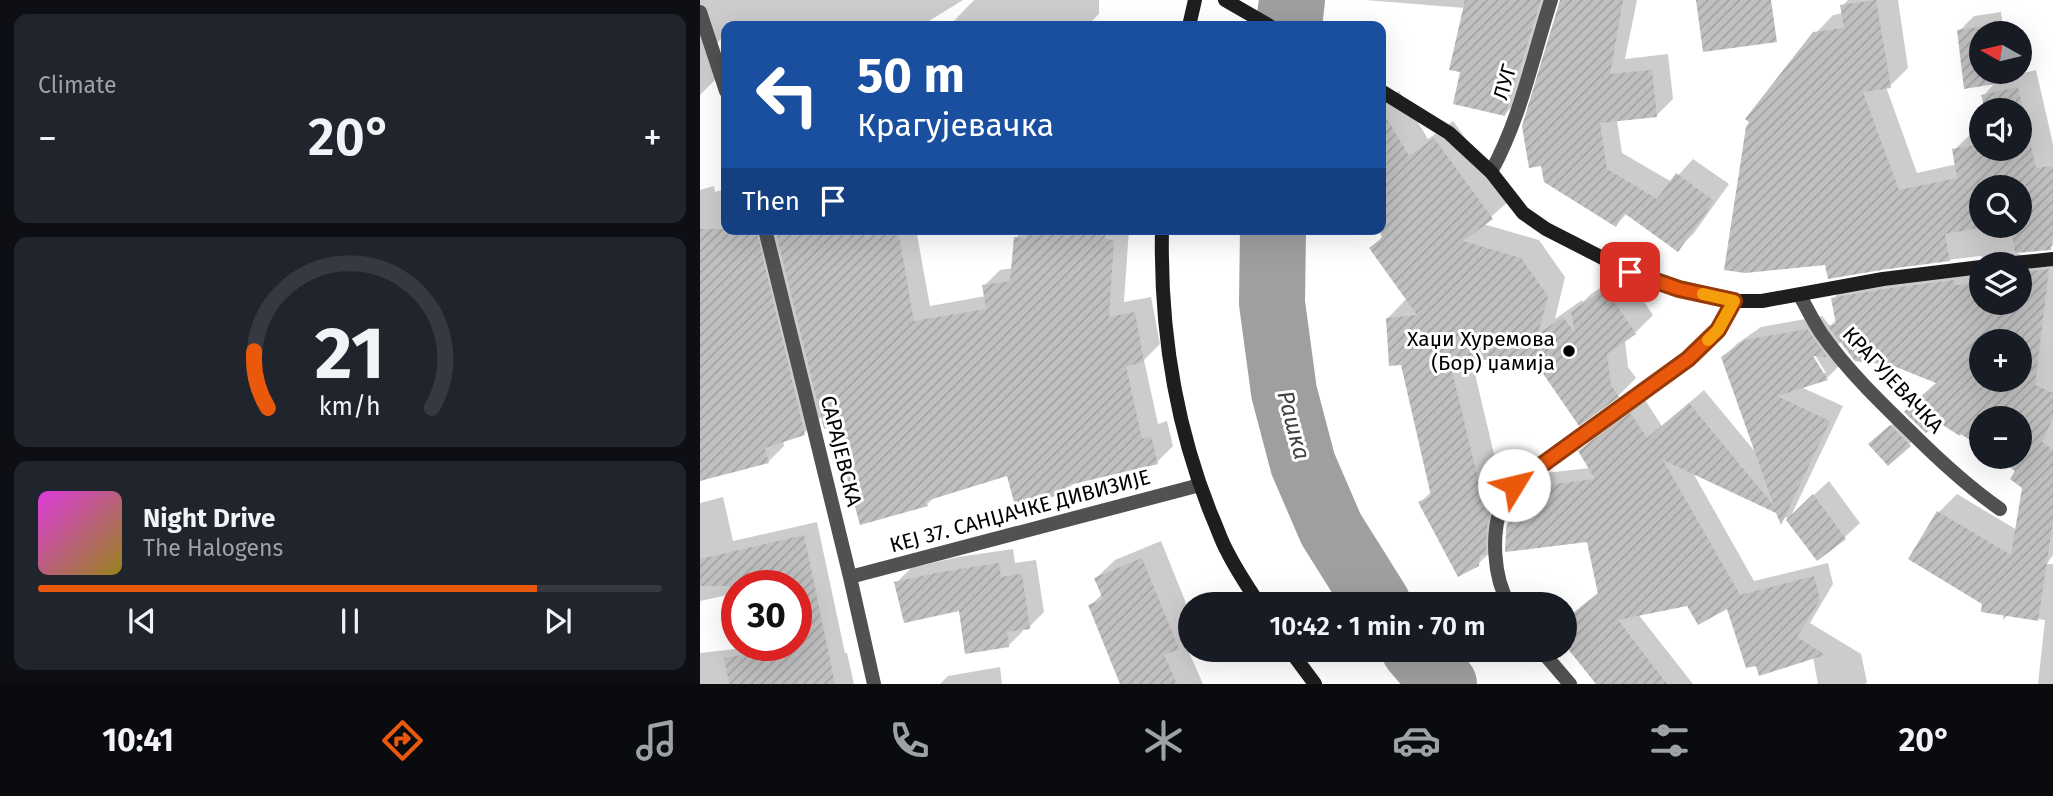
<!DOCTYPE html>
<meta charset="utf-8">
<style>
body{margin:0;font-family:"Fira Sans",sans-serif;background:#20242c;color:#f1f3f6;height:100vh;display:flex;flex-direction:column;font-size:26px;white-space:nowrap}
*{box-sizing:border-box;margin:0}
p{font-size:23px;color:#9ea1a6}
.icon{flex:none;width:38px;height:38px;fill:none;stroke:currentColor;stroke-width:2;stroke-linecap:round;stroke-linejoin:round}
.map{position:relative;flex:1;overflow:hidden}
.details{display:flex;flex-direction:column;gap:14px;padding:14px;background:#0d0f14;width:700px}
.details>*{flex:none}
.hud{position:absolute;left:21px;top:21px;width:665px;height:214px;border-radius:14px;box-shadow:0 7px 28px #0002;background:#1a4fa0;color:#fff;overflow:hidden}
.needle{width:46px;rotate:278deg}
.controls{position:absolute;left:1269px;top:21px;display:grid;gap:14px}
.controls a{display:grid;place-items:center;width:63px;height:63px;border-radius:50%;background:#171b24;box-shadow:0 7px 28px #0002;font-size:35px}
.speed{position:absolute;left:21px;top:570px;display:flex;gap:14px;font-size:35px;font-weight:700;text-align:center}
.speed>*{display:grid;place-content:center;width:91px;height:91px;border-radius:50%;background:#171b24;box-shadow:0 7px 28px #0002;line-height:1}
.speed .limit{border:10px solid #d22;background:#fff;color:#111}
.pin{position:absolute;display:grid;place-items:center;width:60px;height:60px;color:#fff;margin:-30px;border-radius:14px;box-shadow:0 4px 10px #0006}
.me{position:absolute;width:77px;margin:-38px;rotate:54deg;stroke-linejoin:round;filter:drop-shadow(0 0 5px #0008)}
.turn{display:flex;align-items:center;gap:24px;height:147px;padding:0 21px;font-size:32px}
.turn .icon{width:91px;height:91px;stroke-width:2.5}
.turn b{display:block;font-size:49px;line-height:60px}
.then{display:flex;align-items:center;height:66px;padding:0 21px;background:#0003;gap:14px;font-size:26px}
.big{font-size:52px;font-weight:600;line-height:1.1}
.details .card{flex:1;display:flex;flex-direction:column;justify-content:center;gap:10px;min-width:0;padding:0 24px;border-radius:14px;background:#20242c}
.details .dial{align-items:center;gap:0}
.dial svg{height:182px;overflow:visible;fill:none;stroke:#363941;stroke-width:7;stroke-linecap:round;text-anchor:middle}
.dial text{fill:#f1f3f6;stroke:none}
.song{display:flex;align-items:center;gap:21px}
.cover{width:84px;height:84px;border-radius:10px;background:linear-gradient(135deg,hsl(300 70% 55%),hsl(50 70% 35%))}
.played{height:7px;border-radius:4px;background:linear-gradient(90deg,#ea580c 80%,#363941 80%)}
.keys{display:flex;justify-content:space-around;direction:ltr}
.heat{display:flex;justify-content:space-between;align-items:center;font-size:38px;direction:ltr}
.trip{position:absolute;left:478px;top:592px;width:399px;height:70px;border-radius:35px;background:#171b24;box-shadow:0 7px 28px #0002;font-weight:600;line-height:70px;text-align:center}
.tabs{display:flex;height:112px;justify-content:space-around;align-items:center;background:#090b0e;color:#9ea1a6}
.tabs .icon{width:49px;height:49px}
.tabs .active{color:#ea580c}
.tabs b{font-size:32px;color:#f1f3f6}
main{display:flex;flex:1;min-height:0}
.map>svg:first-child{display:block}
</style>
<main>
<section class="details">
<div class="card"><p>Climate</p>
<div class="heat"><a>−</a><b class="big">20°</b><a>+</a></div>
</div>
<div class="card dial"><svg viewBox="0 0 100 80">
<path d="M14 69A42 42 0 1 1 86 69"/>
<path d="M14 69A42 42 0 0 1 8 44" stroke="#ea580c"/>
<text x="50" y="56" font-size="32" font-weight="700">21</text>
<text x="50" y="72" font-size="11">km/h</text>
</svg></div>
<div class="card">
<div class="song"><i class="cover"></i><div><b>Night Drive</b><p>The Halogens</p></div></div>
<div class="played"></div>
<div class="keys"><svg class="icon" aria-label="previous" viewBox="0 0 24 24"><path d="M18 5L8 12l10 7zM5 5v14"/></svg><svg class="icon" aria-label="pause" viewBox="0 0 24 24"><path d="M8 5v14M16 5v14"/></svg><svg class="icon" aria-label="next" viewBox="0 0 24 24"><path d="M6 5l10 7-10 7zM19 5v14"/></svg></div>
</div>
</section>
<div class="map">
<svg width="1353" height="684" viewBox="0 0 1353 684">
<defs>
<pattern id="building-hatch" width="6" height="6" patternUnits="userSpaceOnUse" patternTransform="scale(1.75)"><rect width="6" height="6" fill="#c0c0c0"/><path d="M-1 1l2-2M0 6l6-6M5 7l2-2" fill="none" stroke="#a3a3a3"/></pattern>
</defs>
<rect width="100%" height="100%" fill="#fff"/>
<!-- shadow -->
<path fill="#0003" fill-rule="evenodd" d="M 0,0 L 263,0 L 221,26 L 26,26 L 26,47 L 24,48 L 21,39 L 8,52 L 16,79 L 0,95 Z
M 274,0 L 399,0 L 399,14 L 387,26 L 249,26 Z
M 665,0 L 851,0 L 821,98 L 805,114 L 762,71 L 765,8 Z
M 861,0 L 937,0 L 925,59 L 968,54 L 973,99 L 956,116 L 917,120 L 922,153 L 972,182 L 993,159 L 1029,184 L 994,233 L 978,249 L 927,213 L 916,225 Z
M 1148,0 L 1198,0 L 1208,68 L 1190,86 L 1186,87 L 1217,173 L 1257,164 L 1254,150 L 1273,132 L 1281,130 L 1281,149 L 1320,149 L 1320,110 L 1286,110 L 1283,96 L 1296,82 L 1266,87 L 1259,31 L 1274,16 L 1301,12 L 1304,33 L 1281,33 L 1281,72 L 1305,72 L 1299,78 L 1336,70 L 1353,144 L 1353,245 L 1350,248 L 1314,252 L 1324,256 L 1353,253 L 1353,555 L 1347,564 L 1353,564 L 1353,684 L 1338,684 L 1345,620 L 1308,615 L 1303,620 L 1303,614 L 1210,558 L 1239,512 L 1257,494 L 1317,530 L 1323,487 L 1318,471 L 1298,457 L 1320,457 L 1320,418 L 1281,418 L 1281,445 L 1238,382 L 1142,341 L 1132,350 L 1141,364 L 1127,378 L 1101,387 L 1143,406 L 1091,516 L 1129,481 L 1160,523 L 1145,537 L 1117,558 L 1086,517 L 1081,522 L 1078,512 L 992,471 L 1054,581 L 1128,563 L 1133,584 L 1110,623 L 1161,654 L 1167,682 L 1165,684 L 1118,684 L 1113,657 L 1028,606 L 988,604 L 938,614 L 993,684 L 898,684 L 864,641 L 864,620 L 899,592 L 888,540 L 819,498 L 845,473 L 890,468 L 880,451 L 894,437 L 945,400 L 962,426 L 1004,390 L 1057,454 L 1023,357 L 1038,343 L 1061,327 L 1122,316 L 1130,326 L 1137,319 L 1133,299 L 1151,281 L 1204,271 L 1290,260 L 1280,256 L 1182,268 L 1115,34 L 1133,15 L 1143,13 L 1142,6 ZM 1281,187 L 1320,187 L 1320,226 L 1281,226 ZM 1281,264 L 1320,264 L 1320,303 L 1281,303 ZM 1281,341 L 1320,341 L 1320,380 L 1281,380 ZM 1110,347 L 1126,373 L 1121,373 L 1107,349 Z
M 699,91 L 728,139 L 753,121 L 810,200 L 783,224 L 839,240 L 865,277 L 855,319 L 882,300 L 883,302 L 891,294 L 924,272 L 953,315 L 935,333 L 925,340 L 928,367 L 936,378 L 918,396 L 836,360 L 771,357 L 799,475 L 813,477 L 804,507 L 803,535 L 797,541 L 797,546 L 778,564 L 720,503 L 732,491 L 702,363 L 688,318 L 707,298 L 671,248 L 682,237 L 677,229 L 681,229 L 681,102 Z
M 14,186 L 15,192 L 26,189 L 26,229 L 216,229 L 230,306 L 286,296 L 284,286 L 300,270 L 313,268 L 316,238 L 324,229 L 429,229 L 424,302 L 451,297 L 460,344 L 444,360 L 458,424 L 467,421 L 473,446 L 457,462 L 375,482 L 366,491 L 308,474 L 235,497 L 227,504 L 122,416 L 104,433 L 83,440 L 84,446 L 68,462 L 0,479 L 0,190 Z
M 1198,419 L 1217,437 L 1188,464 L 1178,437 Z
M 23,497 L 33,541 L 117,522 L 145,653 L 147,653 L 154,684 L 0,684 L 0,653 L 36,649 L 39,646 L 96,646 L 96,586 L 37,586 L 37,593 L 0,601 L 0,503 Z
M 461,541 L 490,613 L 490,635 L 484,641 L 503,684 L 422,684 L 390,606 L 403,593 L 396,578 L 415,560 Z
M 313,549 L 315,563 L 336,560 L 344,612 L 329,627 L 322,628 L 323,631 L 308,646 L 260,609 L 196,583 L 211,568 L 258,557 Z
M 300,667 L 302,684 L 240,684 L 248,676 Z"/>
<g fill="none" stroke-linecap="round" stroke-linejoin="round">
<!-- river -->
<path stroke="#9f9f9f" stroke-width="66" d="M 589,26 L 592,0
M 573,229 L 572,303 L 584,392 L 603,464 L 631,529 L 678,604
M 714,649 L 744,684"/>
</g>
<!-- building -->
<path fill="url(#building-hatch)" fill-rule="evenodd" d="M 765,0 L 841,0 L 805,116 L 753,104 L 760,72 L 749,70 Z
M 860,0 L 923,0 L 910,74 L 952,70 L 957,117 L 900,123 L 907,169 L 957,199 L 976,173 L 1014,201 L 978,252 L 924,213 L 916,227 L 844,182 L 841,166 L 829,168 L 822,126 Z
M 996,0 L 1071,0 L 1077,42 L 1003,52 Z
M 1176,0 L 1191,88 L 1163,92 L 1199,190 L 1257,178 L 1252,149 L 1281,144 L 1281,149 L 1320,149 L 1320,110 L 1285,110 L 1281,95 L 1318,87 L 1336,168 L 1353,166 L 1353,231 L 1351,250 L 1315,253 L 1311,226 L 1320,226 L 1320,187 L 1281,187 L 1281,226 L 1290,226 L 1245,234 L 1250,261 L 1181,270 L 1128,279 L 1125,265 L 1045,273 L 1024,270 L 1046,127 L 1049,122 L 1045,119 L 1113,32 L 1144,28 L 1140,5 Z
M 1287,26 L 1288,33 L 1281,33 L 1281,72 L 1293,72 L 1295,84 L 1264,89 L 1257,30 Z
M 681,109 L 709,156 L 734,138 L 793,219 L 763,241 L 821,258 L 848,296 L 838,334 L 863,317 L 875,333 L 871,312 L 905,288 L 936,334 L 907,354 L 911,385 L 919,397 L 879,426 L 835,362 L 749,358 L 781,492 L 796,494 L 787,526 L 786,555 L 780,555 L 779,566 L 758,577 L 718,502 L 731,496 L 701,365 L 689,366 L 686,318 L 717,315 L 669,248 L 682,238 Z
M 0,229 L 56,229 L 105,435 L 65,448 L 69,463 L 0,481 Z
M 75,229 L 164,229 L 165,236 L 198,230 L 214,321 L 286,309 L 282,285 L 310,281 L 314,237 L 326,238 L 327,229 L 406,229 L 405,239 L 414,240 L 409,317 L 435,312 L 444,362 L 426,366 L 442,439 L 451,436 L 458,464 L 365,486 L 367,493 L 315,506 L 307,476 L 226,501 L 228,506 L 160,525 L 133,426 L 124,429 Z
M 1349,269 L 1335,385 L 1353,393 L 1353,418 L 1342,442 L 1353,450 L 1353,520 L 1338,621 L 1281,612 L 1282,604 L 1208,559 L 1237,511 L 1311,555 L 1322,488 L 1310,479 L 1315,471 L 1294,457 L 1320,457 L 1320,418 L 1281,418 L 1281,448 L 1261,434 L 1260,436 L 1238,422 L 1226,433 L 1204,412 L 1236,383 L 1191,365 L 1155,361 L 1128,326 L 1136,324 L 1131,298 L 1184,289 L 1254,280 L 1255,285 L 1281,284 L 1281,303 L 1320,303 L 1320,272 ZM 1281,341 L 1320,341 L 1320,380 L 1281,380 Z
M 1107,329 L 1127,357 L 1113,356 L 1128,380 L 1077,396 L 1130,421 L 1081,525 L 1076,513 L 963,460 L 1040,595 L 1114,576 L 1120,600 L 1097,637 L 1125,655 L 1059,676 L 1056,666 L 1046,668 L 1027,609 L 998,625 L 987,606 L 918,620 L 967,684 L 896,684 L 864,644 L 864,621 L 898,594 L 887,542 L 805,552 L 806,529 L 813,504 L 817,497 L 820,497 L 829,487 L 895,479 L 878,451 L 930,413 L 947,438 L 989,403 L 1074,506 L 1021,357 L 1045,340 Z
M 1190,425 L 1211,446 L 1188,466 L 1168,444 Z
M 1113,494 L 1146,539 L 1117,561 L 1086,520 Z
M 104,535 L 135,684 L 29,684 L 24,658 L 96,646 L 96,586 L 0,586 L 0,559 Z
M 442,558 L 479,649 L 464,655 L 477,684 L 420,684 L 388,605 L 403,599 L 394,578 Z
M 299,563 L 301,577 L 322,574 L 330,629 L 307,632 L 309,647 L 265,654 L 259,611 L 204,623 L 194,582 L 241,572 Z"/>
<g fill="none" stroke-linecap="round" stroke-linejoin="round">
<!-- street -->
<path stroke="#515151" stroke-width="14" d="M 0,12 L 26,91
M 791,172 C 821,117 832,59 851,0
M 65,229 L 150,577 L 174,684
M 1100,296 C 1107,308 1113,321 1121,333 C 1147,370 1179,401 1211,432 C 1239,460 1267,486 1300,509
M 150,577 L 500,485
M 809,604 C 793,577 791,533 802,504 C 805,497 810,491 814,485 L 988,359 L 1018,330 L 1034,301
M 840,649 L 870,684"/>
<!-- secondary -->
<path stroke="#1e1e1e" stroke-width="14" d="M 525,0 L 570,26
M 489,26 L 495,0
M 681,91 L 749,133 L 791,172 L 823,213 L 846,229 L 930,272 L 979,289 L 1034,301 L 1062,301 L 1183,279 L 1281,267
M 462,229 C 460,326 475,424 511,514 C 517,527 521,541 528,553 C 537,571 548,587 559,604
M 1305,264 L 1353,259
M 589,649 L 615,684"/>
</g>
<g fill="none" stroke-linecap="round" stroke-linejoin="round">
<!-- route casing -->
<g stroke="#983908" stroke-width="18">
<path id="route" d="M 814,485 L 988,359 L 1018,330 L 1034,301 L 979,289 L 930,272"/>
</g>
<!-- route -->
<use href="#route" stroke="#ea580c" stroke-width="12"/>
<!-- slow -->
<path stroke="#f59e0b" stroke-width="12" d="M 1003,294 L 1034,301 L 1018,330 L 1008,340"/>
</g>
<!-- markers -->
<circle fill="#000" stroke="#fff" stroke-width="2.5" cx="869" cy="351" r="7"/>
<g text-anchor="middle" stroke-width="6" stroke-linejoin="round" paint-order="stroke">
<!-- street labels -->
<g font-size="21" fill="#000" stroke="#fff">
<text transform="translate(805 82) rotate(-74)" y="7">ЛУГ</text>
<text transform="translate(1193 380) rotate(47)" y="7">КРАГУЈЕВАЧКА</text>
<text transform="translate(141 451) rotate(76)" y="7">САРАЈЕВСКА</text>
<text transform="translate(320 511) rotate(-15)" y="7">КЕЈ 37. САНЏАЧКЕ ДИВИЗИЈЕ</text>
</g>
<!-- poi labels -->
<g font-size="21" fill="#000" stroke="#fff" text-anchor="end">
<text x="855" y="346">Хаџи Хуремова<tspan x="855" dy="24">(Бор) џамија</tspan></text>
</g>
<!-- water labels -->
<g font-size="23" font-style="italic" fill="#404040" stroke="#fff">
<text transform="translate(594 425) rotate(75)" y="8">Рашка</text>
</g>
</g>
</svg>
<div class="controls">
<a><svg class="needle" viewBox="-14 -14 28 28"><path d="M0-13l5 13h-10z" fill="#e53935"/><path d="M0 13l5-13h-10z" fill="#9ea1a6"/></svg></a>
<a><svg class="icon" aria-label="sound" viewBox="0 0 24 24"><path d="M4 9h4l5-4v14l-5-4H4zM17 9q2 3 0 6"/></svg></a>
<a><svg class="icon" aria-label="search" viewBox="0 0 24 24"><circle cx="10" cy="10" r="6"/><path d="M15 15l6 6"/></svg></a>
<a><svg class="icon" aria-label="layers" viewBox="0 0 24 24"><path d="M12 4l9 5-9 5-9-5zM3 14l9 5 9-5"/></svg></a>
<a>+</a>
<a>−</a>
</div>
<div class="speed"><div class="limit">30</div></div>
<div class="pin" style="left:930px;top:272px;background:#d93025"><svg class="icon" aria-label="arrive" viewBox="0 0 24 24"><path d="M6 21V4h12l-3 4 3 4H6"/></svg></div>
<svg class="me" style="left:814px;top:485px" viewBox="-20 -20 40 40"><circle r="19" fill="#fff"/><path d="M0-13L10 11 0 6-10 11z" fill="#ea580c"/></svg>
<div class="trip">10:42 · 1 min · 70 m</div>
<div class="hud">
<div class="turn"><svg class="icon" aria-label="left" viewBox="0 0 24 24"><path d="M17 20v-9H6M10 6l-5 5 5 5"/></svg><div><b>50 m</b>Крагујевачка</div></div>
<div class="then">Then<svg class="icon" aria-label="arrive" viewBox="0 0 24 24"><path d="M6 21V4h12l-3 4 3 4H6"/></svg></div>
</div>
</div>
</main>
<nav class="tabs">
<b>10:41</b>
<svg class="icon active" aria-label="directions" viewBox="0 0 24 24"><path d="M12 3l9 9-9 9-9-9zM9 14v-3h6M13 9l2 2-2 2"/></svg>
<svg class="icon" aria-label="music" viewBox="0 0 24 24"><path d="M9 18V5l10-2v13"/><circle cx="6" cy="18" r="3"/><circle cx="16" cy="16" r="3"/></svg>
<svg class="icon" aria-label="phone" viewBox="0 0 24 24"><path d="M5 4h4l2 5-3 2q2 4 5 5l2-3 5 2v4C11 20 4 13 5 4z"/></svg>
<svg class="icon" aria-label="climate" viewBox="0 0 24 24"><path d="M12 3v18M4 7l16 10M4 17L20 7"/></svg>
<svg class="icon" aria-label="car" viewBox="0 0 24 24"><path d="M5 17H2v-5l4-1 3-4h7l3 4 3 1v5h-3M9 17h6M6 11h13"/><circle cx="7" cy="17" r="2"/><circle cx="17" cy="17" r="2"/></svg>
<svg class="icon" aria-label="filters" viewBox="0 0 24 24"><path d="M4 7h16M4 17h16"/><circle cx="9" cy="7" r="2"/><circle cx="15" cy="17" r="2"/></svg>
<b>20°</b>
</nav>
